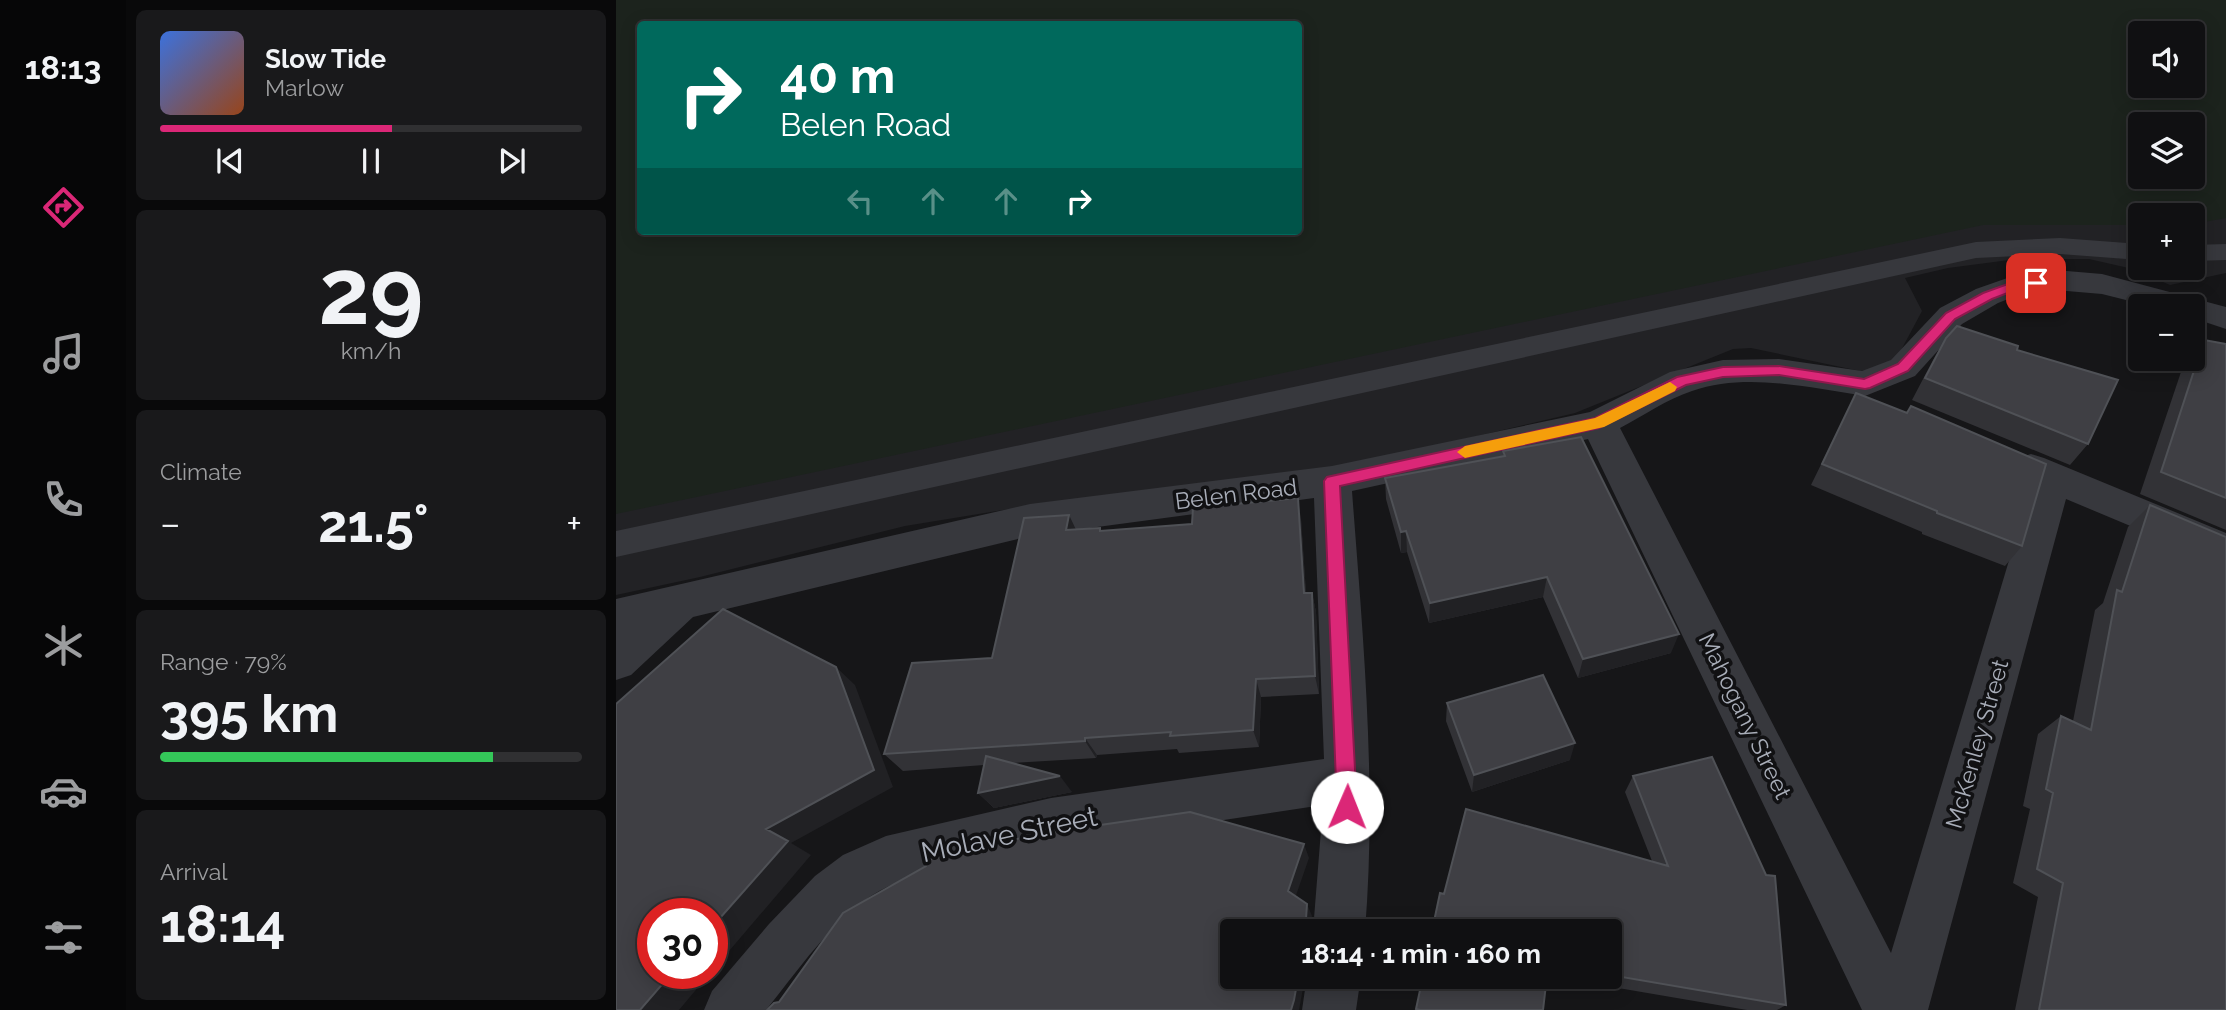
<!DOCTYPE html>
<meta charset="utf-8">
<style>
body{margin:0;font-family:Raleway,sans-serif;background:#19191b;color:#f1f3f6;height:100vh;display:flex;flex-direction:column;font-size:26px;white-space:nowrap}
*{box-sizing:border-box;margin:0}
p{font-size:23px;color:#9c9d9f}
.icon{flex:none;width:38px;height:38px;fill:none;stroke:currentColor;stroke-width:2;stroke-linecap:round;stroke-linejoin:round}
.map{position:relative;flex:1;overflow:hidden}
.details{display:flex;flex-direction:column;gap:10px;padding:10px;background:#09090a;width:490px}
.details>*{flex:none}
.top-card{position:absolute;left:21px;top:21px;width:665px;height:214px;border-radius:7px;box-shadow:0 4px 18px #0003,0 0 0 2px #303032;background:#00695c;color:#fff;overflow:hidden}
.buttons{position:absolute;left:1512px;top:21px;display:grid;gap:14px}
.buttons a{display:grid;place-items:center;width:77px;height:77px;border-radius:7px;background:#101012;box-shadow:0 4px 18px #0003,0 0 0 2px #303032;font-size:35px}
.speed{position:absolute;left:21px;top:898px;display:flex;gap:14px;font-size:35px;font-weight:700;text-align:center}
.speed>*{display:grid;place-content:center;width:91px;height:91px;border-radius:50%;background:#101012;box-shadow:0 4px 18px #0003,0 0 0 2px #303032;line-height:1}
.speed .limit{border:10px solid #d22;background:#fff;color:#111}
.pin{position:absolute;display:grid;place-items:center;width:60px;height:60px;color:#fff;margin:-30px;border-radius:14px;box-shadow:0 4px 10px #0006}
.me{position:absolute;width:77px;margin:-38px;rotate:1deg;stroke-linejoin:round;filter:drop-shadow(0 0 5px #0008)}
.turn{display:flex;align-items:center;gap:24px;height:147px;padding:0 28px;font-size:32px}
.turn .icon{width:91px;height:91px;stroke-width:2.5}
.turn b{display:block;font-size:49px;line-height:60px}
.lanes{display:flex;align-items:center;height:66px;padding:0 28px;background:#0003;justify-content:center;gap:35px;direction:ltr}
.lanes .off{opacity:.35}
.big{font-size:52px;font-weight:700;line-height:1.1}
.details .tile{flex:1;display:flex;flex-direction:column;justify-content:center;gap:10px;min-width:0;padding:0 24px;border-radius:10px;background:#19191b}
.details .dial{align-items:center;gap:0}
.dial b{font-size:91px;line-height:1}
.song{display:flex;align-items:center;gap:21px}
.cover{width:84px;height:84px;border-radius:10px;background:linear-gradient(135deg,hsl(220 70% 55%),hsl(20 70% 35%))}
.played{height:7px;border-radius:4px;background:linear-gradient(90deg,#db2777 55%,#303032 55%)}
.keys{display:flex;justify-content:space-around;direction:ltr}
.heat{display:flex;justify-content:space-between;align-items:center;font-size:38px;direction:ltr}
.charge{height:10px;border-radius:5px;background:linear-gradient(90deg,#34c759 79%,#303032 0)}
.trip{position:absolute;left:604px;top:919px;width:402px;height:70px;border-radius:7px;background:#101012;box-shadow:0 4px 18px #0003,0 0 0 2px #303032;font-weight:700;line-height:70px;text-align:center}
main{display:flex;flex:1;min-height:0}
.dock{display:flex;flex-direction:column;width:126px;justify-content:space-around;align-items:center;background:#060607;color:#9c9d9f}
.dock .icon{width:49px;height:49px}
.dock .selected{color:#db2777}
.dock b{font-size:32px;color:#f1f3f6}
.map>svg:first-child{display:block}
</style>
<main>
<nav class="dock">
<b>18:13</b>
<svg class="icon selected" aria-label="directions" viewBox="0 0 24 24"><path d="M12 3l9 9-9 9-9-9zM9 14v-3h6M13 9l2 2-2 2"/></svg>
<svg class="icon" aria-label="music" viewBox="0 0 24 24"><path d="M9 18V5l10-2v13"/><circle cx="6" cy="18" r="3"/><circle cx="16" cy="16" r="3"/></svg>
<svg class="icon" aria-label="phone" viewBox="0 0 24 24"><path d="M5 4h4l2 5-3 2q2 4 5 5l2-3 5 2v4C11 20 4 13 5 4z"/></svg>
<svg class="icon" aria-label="climate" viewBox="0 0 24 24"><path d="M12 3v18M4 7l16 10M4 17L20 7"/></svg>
<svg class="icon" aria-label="car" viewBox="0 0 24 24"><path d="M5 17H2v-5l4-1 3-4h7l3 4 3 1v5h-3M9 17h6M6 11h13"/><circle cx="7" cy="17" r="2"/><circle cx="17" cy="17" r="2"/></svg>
<svg class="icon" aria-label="filters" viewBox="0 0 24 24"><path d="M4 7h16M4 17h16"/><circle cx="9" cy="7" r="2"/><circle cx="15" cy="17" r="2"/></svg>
</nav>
<section class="details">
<div class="tile">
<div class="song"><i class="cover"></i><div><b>Slow Tide</b><p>Marlow</p></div></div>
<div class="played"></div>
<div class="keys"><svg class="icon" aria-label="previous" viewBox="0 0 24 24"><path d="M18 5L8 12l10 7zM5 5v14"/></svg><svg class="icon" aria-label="pause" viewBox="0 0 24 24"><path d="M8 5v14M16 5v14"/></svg><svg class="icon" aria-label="next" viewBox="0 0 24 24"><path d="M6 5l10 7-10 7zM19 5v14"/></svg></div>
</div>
<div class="tile dial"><b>29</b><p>km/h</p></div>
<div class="tile"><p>Climate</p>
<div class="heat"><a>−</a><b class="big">21.5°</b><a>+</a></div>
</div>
<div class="tile"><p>Range · 79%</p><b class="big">395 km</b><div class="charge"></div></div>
<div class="tile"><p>Arrival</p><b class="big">18:14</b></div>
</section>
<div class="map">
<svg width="1610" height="1010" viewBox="0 0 1610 1010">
<rect width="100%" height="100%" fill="#161618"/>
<!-- built -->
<path fill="#222225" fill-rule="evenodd" d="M 0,0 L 1610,0 L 1610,273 L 1554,285 L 1517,269 L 1473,259 L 1401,259 L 1332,268 L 1289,278 L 1306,311 L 1283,354 L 1273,365 L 1260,370 L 1244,371 L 1135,348 L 1117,349 L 959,413 L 721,469 L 387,510 L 289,526 L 84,577 L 0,595 ZM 24,24 L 682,24 L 682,231 L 24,231 ZM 1524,33 L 1577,33 L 1577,86 L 1524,86 ZM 1524,124 L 1577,124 L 1577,177 L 1524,177 ZM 1524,215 L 1577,215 L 1577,268 L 1524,268 Z"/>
<!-- green -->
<path fill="#1c231d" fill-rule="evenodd" d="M 0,0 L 1610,0 L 1610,218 L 1577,224 L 1577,215 L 1524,215 L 1524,225 L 1367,225 L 0,514 ZM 24,24 L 682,24 L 682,231 L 24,231 ZM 1524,33 L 1577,33 L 1577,86 L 1524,86 ZM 1524,124 L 1577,124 L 1577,177 L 1524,177 Z"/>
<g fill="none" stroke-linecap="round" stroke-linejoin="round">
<!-- service -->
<path fill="#37383d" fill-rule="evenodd" d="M 1444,238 L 1524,244 L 1524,260 L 1444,254 L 1360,258 L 0,557 L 0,531 L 1360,242 Z
M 1610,244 L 1610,260 L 1577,261 L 1577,245 Z"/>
<!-- minor -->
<path fill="#37383d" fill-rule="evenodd" d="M 1439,270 L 1486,274 L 1610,307 L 1610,329 L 1577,318 L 1577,306 L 1534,306 L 1486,294 L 1439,290 L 1405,294 L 1382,303 L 1346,324 L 1299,376 L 1249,396 C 1194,388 1131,372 1076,391 C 1051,399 1027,416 1004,428 L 1275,953 L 1416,484 L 1402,478 L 1396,468 L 1402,458 L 1415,454 L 1428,458 L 1610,533 L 1610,566 L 1450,499 L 1312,1010 L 1246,1010 L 972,439 L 736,491 C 747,638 761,784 749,931 L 697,931 L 707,805 L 435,846 L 283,882 C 229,900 185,967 150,1010 L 88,1010 L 96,991 L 153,924 L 199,876 L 227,855 L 270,836 L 435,798 L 708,759 L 698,498 L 414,536 L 77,617 L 15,675 L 0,680 L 0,599 L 414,504 L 716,466 L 974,412 L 1054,372 L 1107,360 L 1163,359 L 1246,371 L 1275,360 L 1324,308 L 1360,289 L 1400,275 Z
M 691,976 L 745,976 L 740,1010 L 686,1010 Z"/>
</g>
<!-- wall -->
<path fill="#323236" d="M 1330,338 L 1401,350 L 1472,444 L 1454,465 L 1296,400 L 1317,360 Z
M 1588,340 L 1610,344 L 1610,530 L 1524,494 L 1568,363 L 1572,359 L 1577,359 L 1577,353 Z
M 1240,393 L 1406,546 L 1389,566 L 1306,534 L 1306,532 L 1195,485 Z
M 887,451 L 1055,653 L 962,678 L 927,597 L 813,623 L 791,552 L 785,553 L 770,499 L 769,478 L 887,456 Z
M 1534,505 L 1610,1010 L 1399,1010 L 1422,897 L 1397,883 L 1414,809 L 1407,806 L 1422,734 L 1445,716 L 1457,721 L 1479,610 L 1487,603 L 1512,527 Z
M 453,515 L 459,529 L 486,531 L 685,519 L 690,593 L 696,593 L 700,612 L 703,694 L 645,697 L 643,747 L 563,753 L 561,749 L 481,755 L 480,758 L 397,763 L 456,792 L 378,808 L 362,793 L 368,765 L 287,771 L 268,754 L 376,658 Z
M 831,703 L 954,760 L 856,792 L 830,721 Z
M 1017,776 L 1170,1005 L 1161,1010 L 1131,1010 L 932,976 L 994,976 L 994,931 L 828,894 L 1036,861 L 1009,792 Z"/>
<!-- shaded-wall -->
<path fill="#212124" d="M 682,498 L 685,519 L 691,613 L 688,593 Z
M 453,515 L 463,536 L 450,530 Z
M 790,531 L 791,552 L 785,553 L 785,532 Z
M 931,577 L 927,597 L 813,623 L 814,603 Z
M 696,593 L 700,612 L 703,694 L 699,676 Z
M 1063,634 L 1055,653 L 962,678 L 967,659 Z
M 220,667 L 239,685 L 277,787 L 175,843 L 195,855 L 96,971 L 96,927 L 150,829 Z
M 640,679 L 645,697 L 643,747 L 637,730 Z
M 469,738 L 481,755 L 480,758 L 469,741 Z
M 959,743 L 954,760 L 856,792 L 858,775 Z
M 444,776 L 456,792 L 378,808 L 362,793 Z
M 688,844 L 693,858 L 677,904 L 672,891 Z
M 691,904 L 696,916 L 695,928 L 696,931 L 690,931 Z
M 56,973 L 94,973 L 63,1010 L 24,1010 Z
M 678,976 L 686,976 L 684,983 L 687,988 L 683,1010 L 675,1010 Z"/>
<!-- building -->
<path fill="#3f3f44" stroke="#4f5156" stroke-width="2" d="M 1341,326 L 1402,346 L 1401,350 L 1502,380 L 1472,444 L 1309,378 L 1330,338 Z
M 1588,340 L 1610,344 L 1610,498 L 1545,472 Z
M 1240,393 L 1291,413 L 1295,406 L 1430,464 L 1406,546 L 1321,513 L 1321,511 L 1206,464 Z
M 965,437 L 1063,634 L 967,659 L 931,577 L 814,603 L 790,531 L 785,532 L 769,478 L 889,456 L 887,451 Z
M 682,498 L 688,593 L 696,593 L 699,676 L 640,679 L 637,730 L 554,736 L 555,732 L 469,738 L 469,741 L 268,754 L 296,663 L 376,658 L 408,518 L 453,515 L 450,530 L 484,528 L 484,531 L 576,524 L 577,508 Z
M 1534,505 L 1610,537 L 1610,1010 L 1423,1010 L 1447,883 L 1421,869 L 1437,793 L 1430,789 L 1445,716 L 1475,730 L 1501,590 L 1506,592 Z
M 107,609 L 220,667 L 258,770 L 150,829 L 172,841 L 96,927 L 96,914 L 37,914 L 37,973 L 56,973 L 24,1010 L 0,1010 L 0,704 Z
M 927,675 L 959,743 L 858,775 L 831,703 Z
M 370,756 L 444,776 L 362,793 Z
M 1096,757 L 1150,875 L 1159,876 L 1170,1005 L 994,975 L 994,931 L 816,931 L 824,893 L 828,894 L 850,809 L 1052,866 L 1017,776 Z
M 574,812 L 688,844 L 672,891 L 691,904 L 690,919 L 692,921 L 690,931 L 616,931 L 616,976 L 678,976 L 682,978 L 678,1000 L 675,1010 L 151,1010 L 158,1003 L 163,1002 L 227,913 L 310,866 L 311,860 L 422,834 Z
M 807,976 L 931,976 L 927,1010 L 804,1010 L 800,1009 Z"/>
<!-- route -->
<path fill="#db2777" stroke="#8e194d" stroke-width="2" d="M 1420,278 L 1426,283 L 1424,286 L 1402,289 L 1376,299 L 1339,319 L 1292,371 L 1254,388 L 1249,389 L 1163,375 L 1107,377 L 1070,385 L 983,428 L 724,486 L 741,807 L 738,814 L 731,817 L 724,814 L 721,807 L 708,481 L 711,477 L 979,418 L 1061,377 L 1107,367 L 1163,366 L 1248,379 L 1282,364 L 1330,313 L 1367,293 L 1400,281 Z"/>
<!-- slow -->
<path fill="#f59e0b" d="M 1054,382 L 1061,387 L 1059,391 L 988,427 L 849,458 L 841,452 L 849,446 L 979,418 Z"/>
<g text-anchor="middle" stroke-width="7" stroke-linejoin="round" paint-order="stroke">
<!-- street labels -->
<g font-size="23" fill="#a8adb8" stroke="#111113">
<text transform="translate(620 494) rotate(-7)" y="8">Belen Road</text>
<text transform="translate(1129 716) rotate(64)" y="8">Mahogany Street</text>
<text transform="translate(1361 744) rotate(-74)" y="8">McKenley Street</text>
</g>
<!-- near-street labels -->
<g font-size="28" fill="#a8adb8" stroke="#111113">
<text transform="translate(393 834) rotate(-12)" y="10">Molave Street</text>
</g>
</g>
</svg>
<div class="buttons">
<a><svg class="icon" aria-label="sound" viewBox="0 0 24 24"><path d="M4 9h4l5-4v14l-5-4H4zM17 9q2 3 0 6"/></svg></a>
<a><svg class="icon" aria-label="layers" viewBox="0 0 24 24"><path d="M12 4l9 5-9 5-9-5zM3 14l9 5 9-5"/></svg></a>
<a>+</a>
<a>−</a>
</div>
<div class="speed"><div class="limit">30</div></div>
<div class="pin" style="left:1420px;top:283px;background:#d93025"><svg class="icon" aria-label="arrive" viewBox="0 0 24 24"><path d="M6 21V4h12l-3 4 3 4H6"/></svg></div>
<svg class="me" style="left:731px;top:807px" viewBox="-20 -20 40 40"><circle r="19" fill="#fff"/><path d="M0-13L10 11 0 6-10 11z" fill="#db2777"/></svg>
<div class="trip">18:14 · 1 min · 160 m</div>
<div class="top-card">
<div class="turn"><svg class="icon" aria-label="right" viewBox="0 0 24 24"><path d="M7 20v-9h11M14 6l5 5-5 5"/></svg><div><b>40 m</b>Belen Road</div></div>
<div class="lanes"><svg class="icon off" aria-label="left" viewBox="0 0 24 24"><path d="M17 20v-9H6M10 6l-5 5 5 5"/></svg><svg class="icon off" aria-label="ahead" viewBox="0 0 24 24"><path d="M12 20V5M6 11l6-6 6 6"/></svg><svg class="icon off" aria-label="ahead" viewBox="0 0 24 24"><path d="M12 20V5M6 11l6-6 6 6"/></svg><svg class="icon" aria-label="right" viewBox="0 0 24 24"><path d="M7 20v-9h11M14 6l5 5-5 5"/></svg></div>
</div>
</div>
</main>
